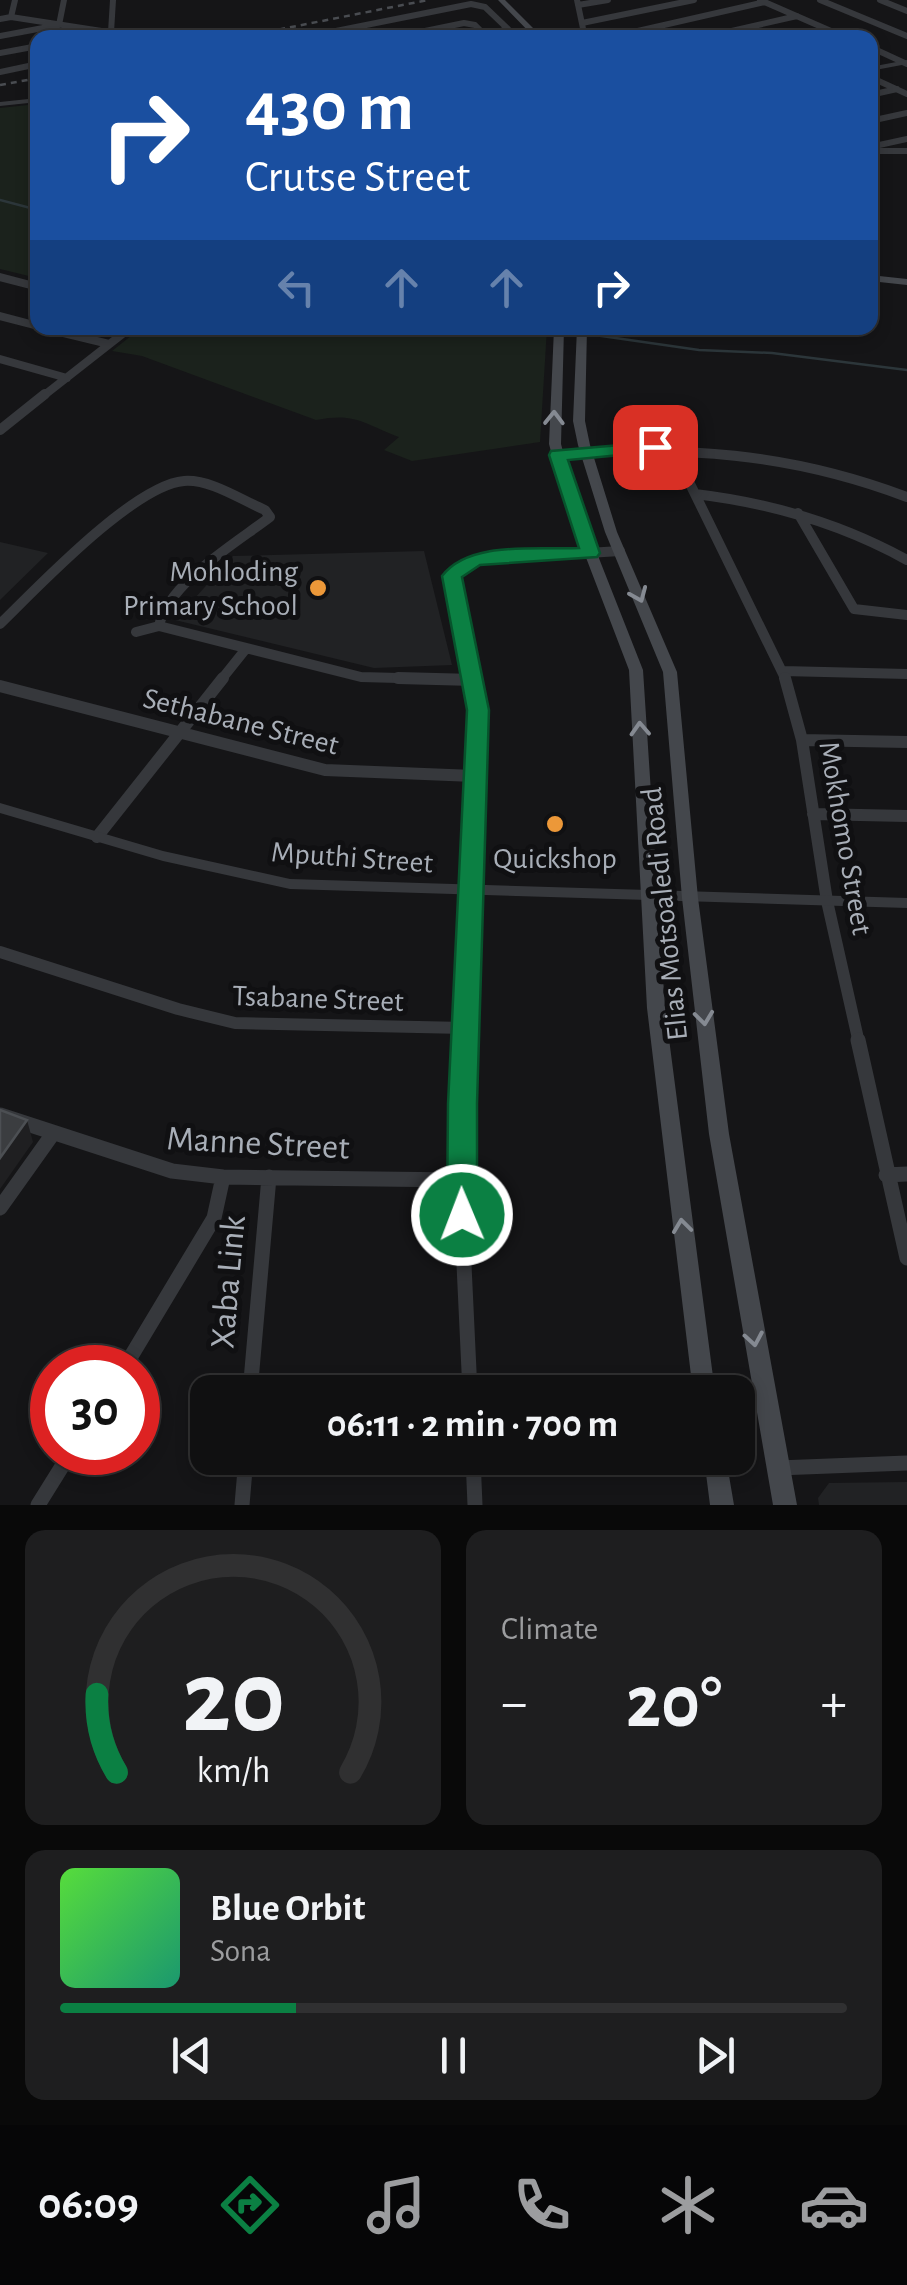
<!DOCTYPE html>
<meta charset="utf-8">
<style>
body{margin:0;font-family:"Alegreya Sans",sans-serif;background:#1e1e1f;color:#f1f3f6;height:100vh;display:flex;flex-direction:column;font-size:38px;white-space:nowrap}
*{box-sizing:border-box;margin:0}
p{font-size:32px;color:#9c9d9f}
.icon{flex:none;width:55px;height:55px;fill:none;stroke:currentColor;stroke-width:2;stroke-linecap:round;stroke-linejoin:round}
.map{position:relative;height:1505px;overflow:hidden}
.panel{display:flex;flex-direction:column;gap:25px;padding:25px;background:#090909;flex:1}
.panel>*{flex:none}
.hud{position:absolute;left:30px;top:30px;width:848px;height:305px;border-radius:20px;box-shadow:0 5px 15px #0003,0 0 0 2px #303031;background:#1a4fa0;color:#fff;overflow:hidden}
.speed{position:absolute;left:30px;top:1345px;display:flex;gap:20px;font-size:50px;font-weight:700;text-align:center}
.speed>*{display:grid;place-content:center;width:130px;height:130px;border-radius:50%;background:#101011;box-shadow:0 5px 15px #0003,0 0 0 2px #303031;line-height:1}
.speed .limit{border:15px solid #d22;background:#fff;color:#111}
.pin{position:absolute;display:grid;place-items:center;width:85px;height:85px;color:#fff;margin:-42px;border-radius:20px;box-shadow:0 5px 15px #0006}
.me{position:absolute;width:110px;margin:-55px;rotate:359deg;stroke-linejoin:round;filter:drop-shadow(0 0 8px #0008)}
.turn{display:flex;align-items:center;gap:35px;height:210px;padding:0 50px;font-size:45px}
.turn .icon{width:130px;height:130px;stroke-width:2.5}
.turn b{display:block;font-size:70px;line-height:85px}
.lanes{display:flex;align-items:center;height:95px;padding:0 50px;background:#0003;justify-content:center;gap:50px;direction:ltr}
.lanes .off{opacity:.35}
.big{font-size:75px;font-weight:700;line-height:1.1}
.panel .card{flex:1;display:flex;flex-direction:column;justify-content:center;gap:15px;min-width:0;padding:0 35px;border-radius:20px;background:#1e1e1f}
.panel .dial{align-items:center;gap:0}
.dial svg{height:260px;overflow:visible;fill:none;stroke:#303031;stroke-width:7;stroke-linecap:round;text-anchor:middle}
.dial text{fill:#f1f3f6;stroke:none}
.song{display:flex;align-items:center;gap:30px}
.cover{width:120px;height:120px;border-radius:15px;background:linear-gradient(135deg,hsl(110 70% 55%),hsl(160 70% 35%))}
.played{height:10px;border-radius:5px;background:linear-gradient(90deg,#0b8043 30%,#303031 30%)}
.keys{display:flex;justify-content:space-around;direction:ltr}
.heat{display:flex;justify-content:space-between;align-items:center;font-size:55px;direction:ltr}
.panel .tiles{flex:1;display:grid;gap:25px;grid-template-columns:1fr 1fr}
.card:last-child{grid-column:span 2}
.trip{position:absolute;left:190px;top:1375px;width:565px;height:100px;border-radius:20px;background:#101011;box-shadow:0 5px 15px #0003,0 0 0 2px #303031;font-weight:700;line-height:100px;text-align:center}
.dock{display:flex;height:160px;justify-content:space-around;align-items:center;background:#060607;color:#9c9d9f}
.dock .icon{width:70px;height:70px}
.dock .active{color:#0b8043}
.dock b{font-size:45px;color:#f1f3f6}
.map>svg:first-child{display:block}
</style>
<div class="map">
<svg width="907" height="1505" viewBox="0 0 907 1505">
<rect width="100%" height="100%" fill="#151517"/>
<!-- built -->
<path fill="#212224" d="M 0,542 L 48,553 L 0,600 Z
M 424,551 L 452,665 L 374,668 L 175,620 L 233,556 Z
M 907,1482 L 907,1505 L 819,1505 L 818,1498 L 829,1483 Z"/>
<!-- green -->
<path fill="#1b221c" d="M 37,104 L 38,104 L 37,278 L 0,269 L 0,108 Z
M 141,328 L 547,328 L 540,442 L 412,461 L 384,450 L 399,437 C 364,424 356,412 316,420 L 142,356 L 112,351 Z"/>
<g fill="none" stroke-linecap="round" stroke-linejoin="round">
<!-- stream -->
<path stroke="#2c363a" stroke-width="2.5" d="M 0,200 L 38,210
M 546,328 L 699,350 L 772,353 L 907,370"/>
<!-- minor-far4 -->
<path stroke="#36383c" stroke-width="6" d="M 577,0 L 585,38
M 760,0 L 847,38
M 820,0 L 907,36
M 880,0 L 907,11
M 578,5 L 608,0
M 11,17 L 15,0
M 0,19 L 11,17 L 108,32
M 582,23 L 694,0
M 111,32 L 113,0
M 0,36 L 59,25 L 64,0
M 301,38 L 471,4 L 485,7 L 508,29 L 477,38
M 391,38 L 464,23 L 475,25 L 486,36
M 607,38 L 765,2
M 701,38 L 797,16
M 807,38 L 834,32
M 870,47 L 907,64
M 0,53 L 38,46
M 0,72 L 38,64
M 870,77 L 907,94
M 870,95 L 897,89
M 870,121 L 907,113
M 870,147 L 907,139
M 874,151 L 907,151"/>
<!-- minor-far3 -->
<path stroke="#36383c" stroke-width="8" d="M 0,277 L 38,287
M 0,316 L 38,326
M 43,328 L 109,344
M 0,359 L 67,378
M 42,397 L 130,328"/>
<!-- minor-far2 -->
<path stroke="#36383c" stroke-width="10" d="M 0,430 L 45,394
M 672,447 L 786,680
M 557,455 C 683,446 788,452 907,497
M 695,494 C 771,503 840,523 907,560
M 798,513 L 854,609 L 907,615
M 0,624 C 37,588 134,485 184,481 C 211,479 241,500 265,510 L 270,517 C 236,543 168,583 159,626 L 361,677 L 474,680
M 136,632 L 159,626
M 783,671 L 907,674
M 221,680 L 245,650
M 472,680 L 452,576 L 459,567 L 476,560 L 620,551"/>
<!-- minor-far1 -->
<path stroke="#36383c" stroke-width="12" d="M 398,678 L 474,680
M 785,678 L 802,740 L 827,901 L 859,1043
M 0,686 L 325,770 L 474,776
M 802,740 L 907,742
M 813,814 L 907,816
M 97,837 L 223,678
M 0,952 L 178,1009 L 235,1023 L 465,1028
M 465,1043 L 478,709 L 472,678"/>
<!-- minor -->
<path stroke="#36383c" stroke-width="15" d="M 465,1040 L 460,1180 L 470,1392
M 858,1040 L 907,1258
M 0,1115 L 172,1171 L 223,1177 L 460,1180
M 886,1175 L 907,1174
M 0,1208 L 52,1135
M 124,1368 L 214,1218 L 223,1177
M 250,1392 L 269,1177
M 473,1458 L 475,1505
M 778,1468 L 907,1463
M 38,1505 L 71,1452
M 242,1505 L 246,1458"/>
<!-- tertiary -->
<path fill="#36383c" fill-rule="evenodd" d="M 907,60 L 907,64 L 870,71 L 870,67 Z
M 38,98 L 38,102 L 0,106 L 0,102 Z
M 0,803 L 163,851 L 290,879 L 907,898 L 907,908 L 290,889 L 163,861 L 0,813 Z"/>
<!-- secondary -->
<path fill="#44474c" fill-rule="evenodd" d="M 498,0 L 505,0 L 543,38 L 535,38 Z
M 870,275 L 907,279 L 907,285 L 870,281 Z
M 554,328 L 564,328 L 561,444 L 576,500 L 643,670 L 665,1008 L 715,1392 L 693,1392 L 647,1008 L 629,670 L 564,500 L 549,444 Z
M 577,328 L 587,328 L 585,421 L 590,445 L 617,532 L 677,672 L 698,898 L 729,1134 L 797,1505 L 773,1505 L 709,1134 L 682,898 L 663,672 L 605,532 L 578,445 L 573,421 Z
M 704,1458 L 726,1458 L 734,1505 L 710,1505 Z"/>
<!-- rail -->
<path stroke="#494c51" stroke-width="2.5" stroke-dasharray="6 5" stroke-linecap="butt" d="M 236,38 L 428,0
M 0,85 L 38,78"/>
</g>
<!-- shaded-wall -->
<path fill="#1f1f21" d="M 27,1120 L 33,1142 L 0,1189 L 0,1158 Z"/>
<!-- building -->
<path fill="#3b3d40" stroke="#4c4f53" stroke-width="2.5" d="M 0,1110 L 27,1120 L 0,1158 Z"/>
<!-- one-way arrows -->
<defs><path id="oneway-chevron" d="M-2-3.5L2.5 0L-2 3.5" fill="none" stroke-width="1.6" stroke-linecap="round" stroke-linejoin="round" transform="scale(2.5)"/></defs>
<g stroke="#858a92">
<use href="#oneway-chevron" transform="translate(554 418) rotate(-89)"/>
<use href="#oneway-chevron" transform="translate(639 595) rotate(67)"/>
<use href="#oneway-chevron" transform="translate(640 729) rotate(-93)"/>
<use href="#oneway-chevron" transform="translate(704 1018) rotate(83)"/>
<use href="#oneway-chevron" transform="translate(682 1226) rotate(-97)"/>
<use href="#oneway-chevron" transform="translate(754 1339) rotate(80)"/>
</g>
<!-- route -->
<path fill="#0b8043" stroke="#07532c" stroke-width="2.5" d="M 655,442 L 664,447 L 661,451 L 568,460 L 600,553 L 597,557 L 480,565 L 462,577 L 489,710 L 477,1104 L 477,1215 L 472,1224 L 462,1228 L 451,1224 L 447,1215 L 448,1104 L 467,710 L 442,576 C 469,540 538,550 579,548 L 549,455 L 551,451 Z"/>
<!-- markers -->
<g fill="#ec9839" stroke="#101012" stroke-width="4">
<circle cx="318" cy="588" r="10"/>
<circle cx="555" cy="824" r="10"/>
</g>
<g text-anchor="middle" stroke-width="10" stroke-linejoin="round" paint-order="stroke">
<!-- poi labels -->
<g font-size="30" fill="#a8aeb7" stroke="#101012" text-anchor="end">
<text x="298" y="581">Mohloding<tspan x="298" dy="34">Primary School</tspan></text>
<text x="555" y="868" text-anchor="middle">Quickshop</text>
</g>
<!-- street labels -->
<g font-size="30" fill="#a8aeb7" stroke="#101012">
<text transform="translate(241 721) rotate(14)" y="10">Sethabane Street</text>
<text transform="translate(846 838) rotate(80)" y="10">Mokhomo Street</text>
<text transform="translate(352 857) rotate(4)" y="10">Mputhi Street</text>
<text transform="translate(664 914) rotate(-96)" y="10">Elias Motsoaledi Road</text>
<text transform="translate(318 998) rotate(2)" y="10">Tsabane Street</text>
</g>
<!-- near-street labels -->
<g font-size="35" fill="#a8aeb7" stroke="#101012">
<text transform="translate(258 1142) rotate(3)" y="12">Manne Street</text>
<text transform="translate(227 1282) rotate(-85)" y="12">Xaba Link</text>
</g>
</g>
</svg>
<div class="speed"><div class="limit">30</div></div>
<div class="pin" style="left:655px;top:447px;background:#d93025"><svg class="icon" aria-label="arrive" viewBox="0 0 24 24"><path d="M6 21V4h12l-3 4 3 4H6"/></svg></div>
<svg class="me" style="left:462px;top:1215px" viewBox="-20 -20 40 40"><circle r="17" fill="#0b8043" stroke="#fff" stroke-width="3"/><path d="M0-11L8 9 0 5-8 9z" fill="#fff"/></svg>
<div class="trip">06:11 · 2 min · 700 m</div>
<div class="hud">
<div class="turn"><svg class="icon" aria-label="right" viewBox="0 0 24 24"><path d="M7 20v-9h11M14 6l5 5-5 5"/></svg><div><b>430 m</b>Crutse Street</div></div>
<div class="lanes"><svg class="icon off" aria-label="left" viewBox="0 0 24 24"><path d="M17 20v-9H6M10 6l-5 5 5 5"/></svg><svg class="icon off" aria-label="ahead" viewBox="0 0 24 24"><path d="M12 20V5M6 11l6-6 6 6"/></svg><svg class="icon off" aria-label="ahead" viewBox="0 0 24 24"><path d="M12 20V5M6 11l6-6 6 6"/></svg><svg class="icon" aria-label="right" viewBox="0 0 24 24"><path d="M7 20v-9h11M14 6l5 5-5 5"/></svg></div>
</div>
</div>
<section class="panel">
<div class="tiles">
<div class="card dial"><svg viewBox="0 0 100 80">
<path d="M14 69A42 42 0 1 1 86 69"/>
<path d="M14 69A42 42 0 0 1 8 45" stroke="#0b8043"/>
<text x="50" y="56" font-size="32" font-weight="700">20</text>
<text x="50" y="72" font-size="11">km/h</text>
</svg></div>
<div class="card"><p>Climate</p>
<div class="heat"><a>−</a><b class="big">20°</b><a>+</a></div>
</div>
<div class="card">
<div class="song"><i class="cover"></i><div><b>Blue Orbit</b><p>Sona</p></div></div>
<div class="played"></div>
<div class="keys"><svg class="icon" aria-label="previous" viewBox="0 0 24 24"><path d="M18 5L8 12l10 7zM5 5v14"/></svg><svg class="icon" aria-label="pause" viewBox="0 0 24 24"><path d="M8 5v14M16 5v14"/></svg><svg class="icon" aria-label="next" viewBox="0 0 24 24"><path d="M6 5l10 7-10 7zM19 5v14"/></svg></div>
</div>
</div>
</section>
<nav class="dock">
<b>06:09</b>
<svg class="icon active" aria-label="directions" viewBox="0 0 24 24"><path d="M12 3l9 9-9 9-9-9zM9 14v-3h6M13 9l2 2-2 2"/></svg>
<svg class="icon" aria-label="music" viewBox="0 0 24 24"><path d="M9 18V5l10-2v13"/><circle cx="6" cy="18" r="3"/><circle cx="16" cy="16" r="3"/></svg>
<svg class="icon" aria-label="phone" viewBox="0 0 24 24"><path d="M5 4h4l2 5-3 2q2 4 5 5l2-3 5 2v4C11 20 4 13 5 4z"/></svg>
<svg class="icon" aria-label="climate" viewBox="0 0 24 24"><path d="M12 3v18M4 7l16 10M4 17L20 7"/></svg>
<svg class="icon" aria-label="car" viewBox="0 0 24 24"><path d="M5 17H2v-5l4-1 3-4h7l3 4 3 1v5h-3M9 17h6M6 11h13"/><circle cx="7" cy="17" r="2"/><circle cx="17" cy="17" r="2"/></svg>
</nav>
